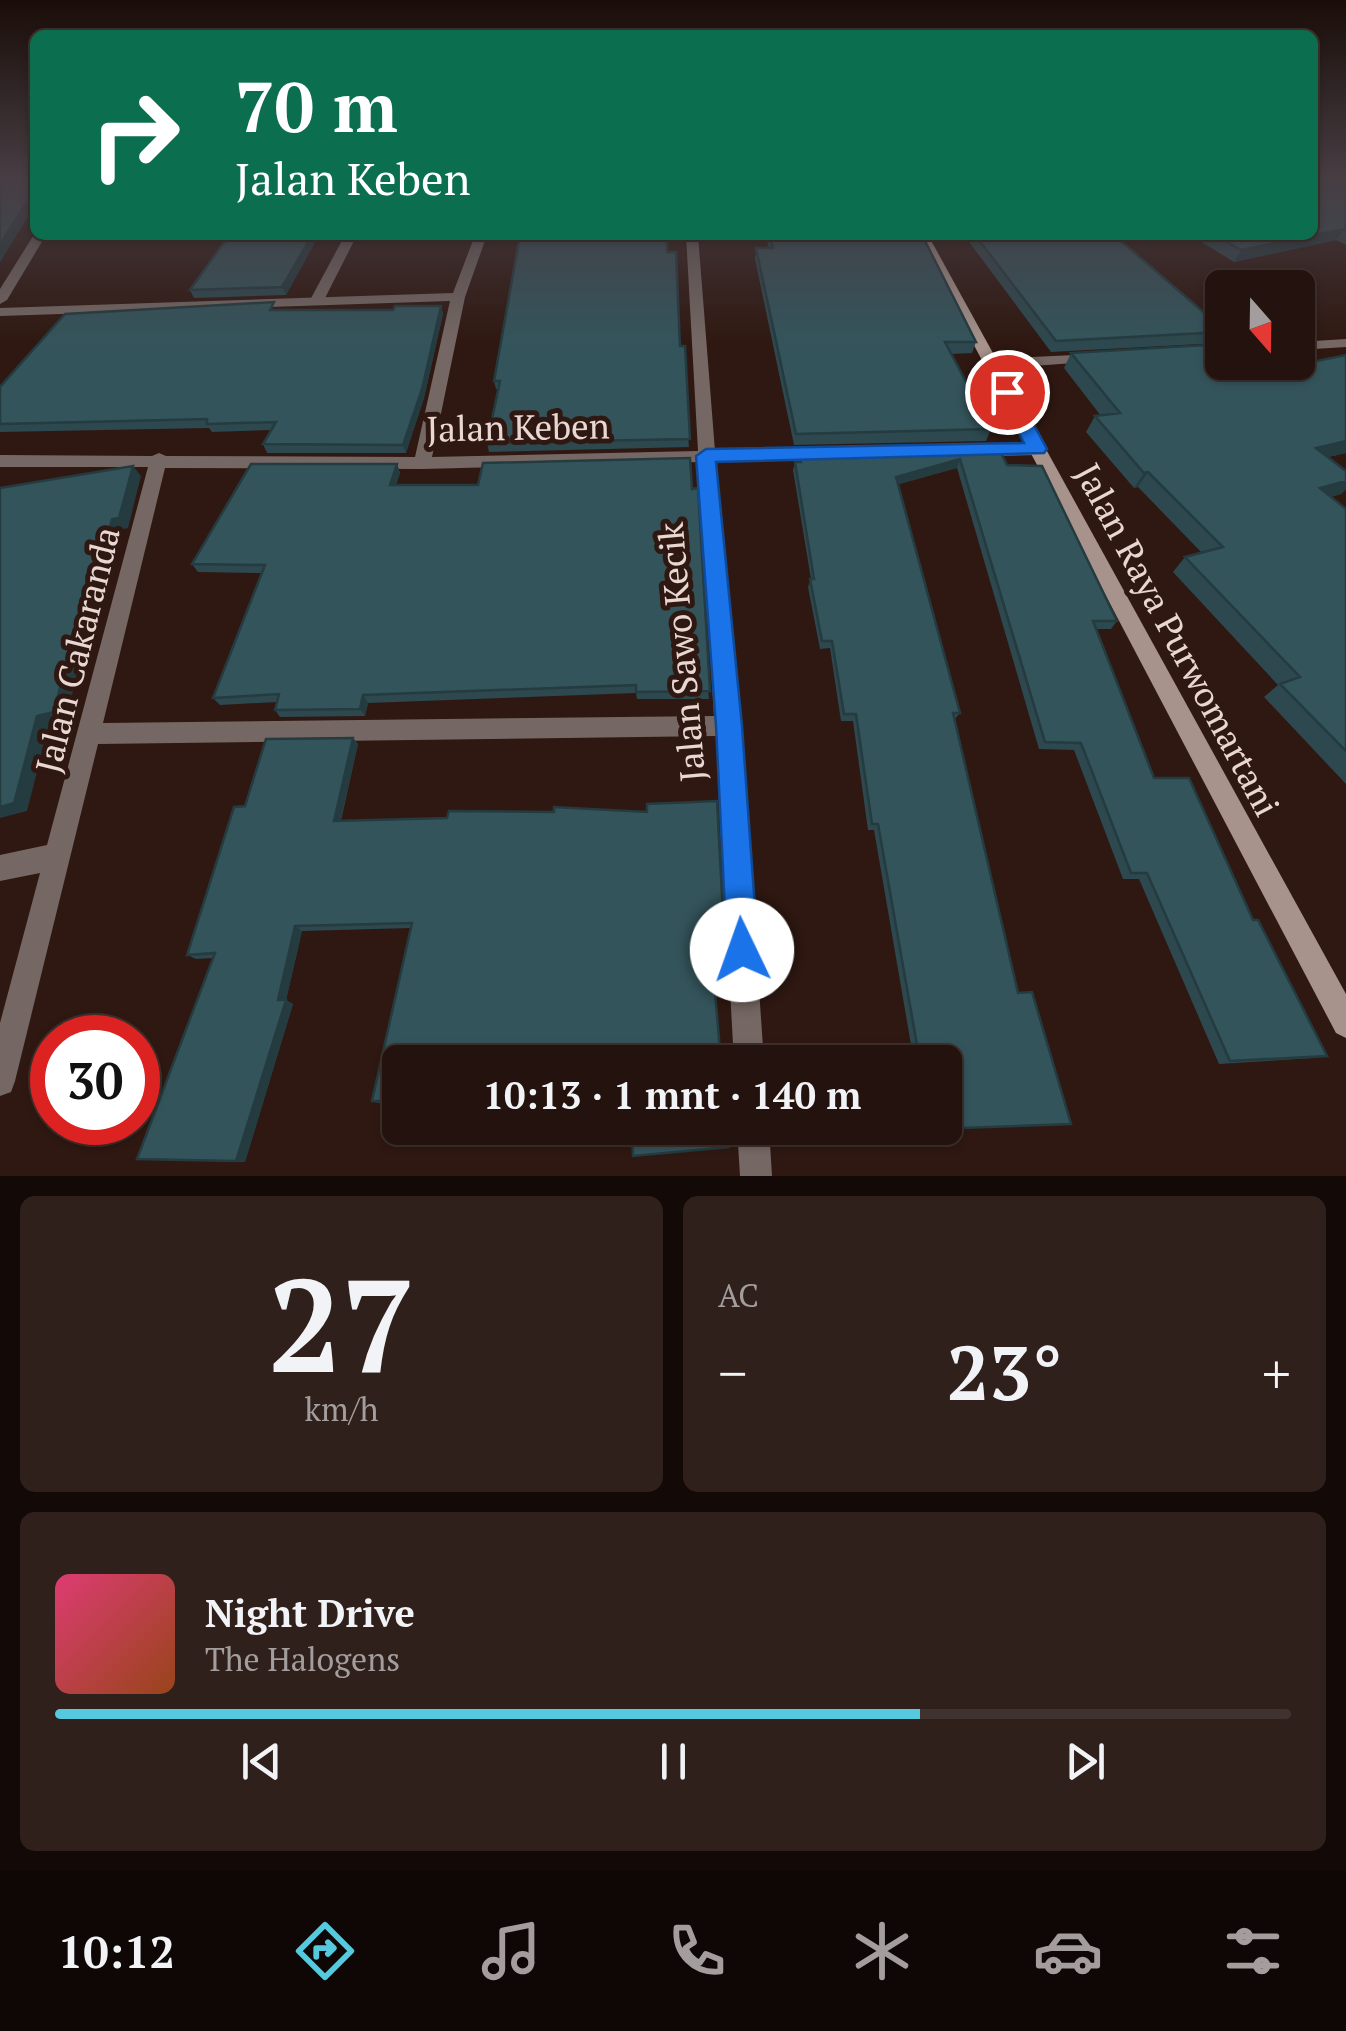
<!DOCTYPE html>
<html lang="id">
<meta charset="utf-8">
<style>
body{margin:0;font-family:"PT Serif",serif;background:#2f201b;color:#f1f3f6;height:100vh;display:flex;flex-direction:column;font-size:38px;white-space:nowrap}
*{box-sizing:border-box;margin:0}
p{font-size:32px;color:#a39e9d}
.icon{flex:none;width:55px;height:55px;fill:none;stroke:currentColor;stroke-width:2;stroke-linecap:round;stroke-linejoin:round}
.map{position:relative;height:1176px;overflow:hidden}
.side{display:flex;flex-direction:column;gap:20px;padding:20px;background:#130a07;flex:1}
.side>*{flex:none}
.top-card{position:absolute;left:30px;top:30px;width:1288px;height:210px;border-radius:15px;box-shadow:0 2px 8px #0004,0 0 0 2px #40322e;background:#0b6e4f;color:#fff;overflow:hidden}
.needle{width:65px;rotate:160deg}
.fabs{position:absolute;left:1205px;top:270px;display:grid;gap:20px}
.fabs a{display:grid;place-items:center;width:110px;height:110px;border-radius:15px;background:#23120d;box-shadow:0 2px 8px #0004,0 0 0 2px #40322e;font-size:50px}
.speed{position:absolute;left:30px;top:1015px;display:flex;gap:20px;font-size:50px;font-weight:700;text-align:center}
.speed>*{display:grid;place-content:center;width:130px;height:130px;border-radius:50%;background:#23120d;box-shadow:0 2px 8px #0004,0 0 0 2px #40322e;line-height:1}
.speed .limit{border:15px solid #d22;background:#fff;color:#111}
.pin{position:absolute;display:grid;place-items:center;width:85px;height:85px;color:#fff;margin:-42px;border:5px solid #fff;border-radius:50%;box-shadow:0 2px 10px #0007}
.me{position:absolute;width:110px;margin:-55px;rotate:357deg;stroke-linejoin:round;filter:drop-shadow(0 0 8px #0008)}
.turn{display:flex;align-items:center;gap:35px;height:210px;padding:0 40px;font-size:45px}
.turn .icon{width:130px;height:130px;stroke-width:2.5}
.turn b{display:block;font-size:70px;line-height:85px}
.big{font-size:75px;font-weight:600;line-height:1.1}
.side .tile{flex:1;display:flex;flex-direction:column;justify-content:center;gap:15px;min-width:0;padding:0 35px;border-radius:15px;background:#2f201b}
.side .dial{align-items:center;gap:0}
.dial b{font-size:130px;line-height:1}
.song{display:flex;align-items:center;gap:30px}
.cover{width:120px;height:120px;border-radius:15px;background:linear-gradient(135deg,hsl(340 70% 55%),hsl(20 70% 35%))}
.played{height:10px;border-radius:5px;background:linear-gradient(90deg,#55cadf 70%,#40322e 70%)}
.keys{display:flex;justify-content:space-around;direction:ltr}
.heat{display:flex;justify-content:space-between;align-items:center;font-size:55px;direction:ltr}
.side .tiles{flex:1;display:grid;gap:20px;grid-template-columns:1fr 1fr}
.tile:last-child{grid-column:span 2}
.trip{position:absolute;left:382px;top:1045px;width:580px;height:100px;border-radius:15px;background:#23120d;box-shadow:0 2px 8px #0004,0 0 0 2px #40322e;font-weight:600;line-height:100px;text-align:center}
.menu{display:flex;height:160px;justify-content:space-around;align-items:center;background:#0e0705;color:#a39e9d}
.menu .icon{width:70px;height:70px}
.menu .current{color:#55cadf}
.menu b{font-size:45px;color:#f1f3f6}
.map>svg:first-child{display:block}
</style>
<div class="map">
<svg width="1346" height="1176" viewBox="0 0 1346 1176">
<rect width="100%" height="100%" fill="#2f1811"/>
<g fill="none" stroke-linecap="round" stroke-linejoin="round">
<!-- lane -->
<path fill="#756864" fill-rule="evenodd" d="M 345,235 L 357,235 L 323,302 L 311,305 L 309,302 Z"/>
<!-- street -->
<path fill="#756864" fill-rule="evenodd" d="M 35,233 L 46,235 L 7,300 L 0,304 L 0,289 Z
M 475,235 L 487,235 L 465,297 L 432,457 L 698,451 L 686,235 L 698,235 L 715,451 L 1037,443 L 1045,449 L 1037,455 L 716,462 L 741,726 L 764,1062 L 734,1062 L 716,736 L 98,744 L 15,1081 L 11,1092 L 0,1096 L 0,1023 L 40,873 L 0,881 L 0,855 L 47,845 L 148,467 L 0,467 L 0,455 L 152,456 L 159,453 L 166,456 L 415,457 L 450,301 L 0,316 L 0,308 L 453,293 ZM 699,462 L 714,716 L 103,723 L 165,468 L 422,469 Z
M 1346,339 L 1346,347 L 1298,350 L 1298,342 Z
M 1096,354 L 1101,355 L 1101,361 L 992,369 L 984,364 L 992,359 Z
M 737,1128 L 769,1128 L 772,1176 L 740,1176 Z"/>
<!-- secondary -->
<path fill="#a7938c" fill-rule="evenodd" d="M 916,235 L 928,235 L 1346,994 L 1346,1038 L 1336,1033 Z"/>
</g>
<!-- wall -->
<path fill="#2d484e" d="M 0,179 L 35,179 L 35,211 L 31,211 L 0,262 Z
M 1346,179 L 1346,245 L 1336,240 L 1234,262 L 1190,235 L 1312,235 Z
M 319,235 L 286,295 L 194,298 L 190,290 Z
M 765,235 L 922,235 L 976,342 L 972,353 L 951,354 L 991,429 L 986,441 L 794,445 L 755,259 L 756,248 L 769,248 Z
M 964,235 L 1114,235 L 1222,328 L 1222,339 L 1220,343 L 1051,352 Z
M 667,252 L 680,346 L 689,447 L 489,452 L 487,443 L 498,389 L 496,389 L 494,381 Z
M 441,306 L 443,314 L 424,398 L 406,453 L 267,453 L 263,444 L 271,430 L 212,432 L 209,428 L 0,432 L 0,387 L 277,310 L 393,310 Z
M 1071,353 L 1278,369 L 1346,355 L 1346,453 L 1328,457 L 1346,471 L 1346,489 L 1341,494 L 1331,497 L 1346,509 L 1346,784 L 1264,697 L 1278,685 L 1173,572 L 1185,557 L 1202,553 L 1138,487 L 1134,488 L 1086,432 L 1095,416 L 1101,416 L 1064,368 Z
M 1000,451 L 1007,465 L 1117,621 L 1111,629 L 1096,629 L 1154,778 L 1253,920 L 1327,1056 L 1314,1058 L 1219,1064 L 1139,879 L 1123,879 L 1074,750 L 1039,749 L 957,468 L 898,484 L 960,713 L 954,720 L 1018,993 L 1071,1124 L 926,1130 L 925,1128 L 945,1128 L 945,1062 L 914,1062 L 874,830 L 868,830 L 853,721 L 841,721 L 830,648 L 820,649 L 808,587 L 811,579 L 793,470 L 795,462 L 799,462 L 800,456 Z
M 397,464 L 400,473 L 396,485 L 692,489 L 709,699 L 637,699 L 636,693 L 368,703 L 365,716 L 280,717 L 275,710 L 277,702 L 220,705 L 213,698 L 262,573 L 198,572 L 192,564 Z
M 353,738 L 358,744 L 341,821 L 724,933 L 723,938 L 710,938 L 400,1062 L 400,1103 L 378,1103 L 372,1101 L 411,928 L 302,931 L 286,1000 L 293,1004 L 245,1162 L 137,1159 L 213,958 L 196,959 L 187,955 L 245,806 Z
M 727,1128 L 632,1139 L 522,1145 Z"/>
<!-- shaded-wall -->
<path fill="#243b40" d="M 26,203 L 31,211 L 0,262 L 0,244 Z
M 1344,229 L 1336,240 L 1234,262 L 1241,250 Z
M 312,235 L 319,235 L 286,295 L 282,287 Z
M 441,306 L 443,314 L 424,398 L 406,453 L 403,445 Z
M 1346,441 L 1346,453 L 1302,463 L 1316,448 Z
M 960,459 L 957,468 L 893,486 L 896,477 Z
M 397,464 L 400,473 L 393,493 L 390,485 Z
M 133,466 L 141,476 L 128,528 L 120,530 L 94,646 L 83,648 L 66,721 L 49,725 L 27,811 L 0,818 L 0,807 L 37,716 L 72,639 L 112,519 Z
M 1148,472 L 1138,487 L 1134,488 L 1144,473 Z
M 1346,481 L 1346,489 L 1341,494 L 1306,503 L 1320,488 Z
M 363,695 L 368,703 L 365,716 L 360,709 Z
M 353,738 L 358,744 L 339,827 L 334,821 Z
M 295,926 L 302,931 L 286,1001 L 293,1004 L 245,1162 L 236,1161 Z"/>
<!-- building -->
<path fill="#34545b" stroke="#243b40" stroke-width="2.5" d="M 0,179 L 35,179 L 35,203 L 26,203 L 0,244 Z
M 1312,179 L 1346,179 L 1346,230 L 1344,229 L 1241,250 L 1215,235 L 1312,235 Z
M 229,235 L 312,235 L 282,287 L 190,290 Z
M 520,235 L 667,235 L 667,252 L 676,252 L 680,346 L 685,346 L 690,439 L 487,443 L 500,381 L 494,381 Z
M 769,235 L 922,235 L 976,342 L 945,342 L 991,429 L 796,434 L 756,248 L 773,248 Z
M 975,235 L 1114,235 L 1222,328 L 1222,332 L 1056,341 Z
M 274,302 L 270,310 L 393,310 L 395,306 L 441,306 L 422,389 L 403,445 L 263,444 L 276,422 L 207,424 L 207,419 L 0,424 L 0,387 L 65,314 Z
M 1222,344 L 1222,362 L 1270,362 L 1278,369 L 1346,355 L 1346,441 L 1316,448 L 1346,471 L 1346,481 L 1320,488 L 1346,509 L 1346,751 L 1280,684 L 1300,677 L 1185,557 L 1223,547 L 1148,472 L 1144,473 L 1095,416 L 1120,413 L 1071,353 Z
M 1000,451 L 1007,465 L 1042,466 L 1117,621 L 1093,621 L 1154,778 L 1189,778 L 1253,920 L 1258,920 L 1327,1056 L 1230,1061 L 1147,873 L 1131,873 L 1081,743 L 1045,742 L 960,459 L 896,477 L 960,713 L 953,713 L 1018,993 L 1032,992 L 1071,1124 L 931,1129 L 931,1128 L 945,1128 L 945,1062 L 920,1062 L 878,824 L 872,824 L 856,714 L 844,714 L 832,641 L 822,641 L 810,579 L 814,579 L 795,462 L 801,462 L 800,456 Z
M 690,458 L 692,489 L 698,488 L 710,691 L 636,692 L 636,685 L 363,695 L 360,709 L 275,710 L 279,694 L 213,698 L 265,565 L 192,564 L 251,464 L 397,464 L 390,485 L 478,485 L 483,463 Z
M 133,466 L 119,518 L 112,519 L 84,636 L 72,639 L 54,712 L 37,716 L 14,803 L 0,807 L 0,488 Z
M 353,738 L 334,821 L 447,818 L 449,811 L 554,812 L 554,807 L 647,812 L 647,804 L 717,801 L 724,933 L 710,934 L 721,1062 L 400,1062 L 400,1101 L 372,1101 L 412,923 L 295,926 L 278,1000 L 286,1000 L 236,1161 L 137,1159 L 215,953 L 187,955 L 234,807 L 245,806 L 266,739 Z
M 523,1128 L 727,1128 L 729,1147 L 633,1156 L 632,1138 L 522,1145 Z"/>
<!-- sky -->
<linearGradient id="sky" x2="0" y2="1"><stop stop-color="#1a0d09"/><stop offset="0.52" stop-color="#473d43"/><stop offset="1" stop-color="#473d43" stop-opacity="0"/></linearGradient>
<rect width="1346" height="343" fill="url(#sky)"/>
<!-- route -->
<path fill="#1a73e8" stroke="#114b97" stroke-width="2.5" d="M 1007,387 L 1016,392 L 1047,449 L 1044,453 L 716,462 L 742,726 L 758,950 L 754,961 L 742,966 L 731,961 L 727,950 L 716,726 L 696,456 L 706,449 L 1024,443 L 998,392 Z"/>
<g text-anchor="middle" stroke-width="10" stroke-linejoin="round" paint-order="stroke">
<!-- street labels -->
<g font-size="35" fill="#e8d7d2" stroke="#2f1811">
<text transform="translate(518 428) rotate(-1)" y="12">Jalan Keben</text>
<text transform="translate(1177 640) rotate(62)" y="12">Jalan Raya Purwomartani</text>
<text transform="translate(78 650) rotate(-76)" y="12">Jalan Cakaranda</text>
<text transform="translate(682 652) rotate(-95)" y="12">Jalan Sawo Kecik</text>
</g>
</g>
</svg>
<div class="fabs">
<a><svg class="needle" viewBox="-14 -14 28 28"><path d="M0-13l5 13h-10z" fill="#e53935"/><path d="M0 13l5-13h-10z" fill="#a39e9d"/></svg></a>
</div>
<div class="speed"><div class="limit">30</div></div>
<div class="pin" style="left:1007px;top:392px;background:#d93025"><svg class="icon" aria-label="arrive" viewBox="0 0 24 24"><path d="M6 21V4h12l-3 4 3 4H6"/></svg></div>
<svg class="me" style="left:742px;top:950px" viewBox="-20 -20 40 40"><circle r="19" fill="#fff"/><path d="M0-13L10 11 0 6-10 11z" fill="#1a73e8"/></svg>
<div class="trip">10:13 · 1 mnt · 140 m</div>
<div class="top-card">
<div class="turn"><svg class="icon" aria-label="right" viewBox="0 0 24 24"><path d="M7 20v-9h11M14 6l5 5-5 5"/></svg><div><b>70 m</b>Jalan Keben</div></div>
</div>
</div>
<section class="side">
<div class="tiles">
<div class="tile dial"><b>27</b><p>km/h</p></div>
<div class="tile"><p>AC</p>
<div class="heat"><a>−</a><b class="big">23°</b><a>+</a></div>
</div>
<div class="tile">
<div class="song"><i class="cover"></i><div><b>Night Drive</b><p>The Halogens</p></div></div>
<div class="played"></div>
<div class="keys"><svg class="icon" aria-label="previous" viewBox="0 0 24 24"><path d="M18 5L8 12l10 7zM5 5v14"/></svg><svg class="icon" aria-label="pause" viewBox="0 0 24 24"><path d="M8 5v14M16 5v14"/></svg><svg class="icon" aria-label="next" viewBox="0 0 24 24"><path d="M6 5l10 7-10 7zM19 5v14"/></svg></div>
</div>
</div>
</section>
<nav class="menu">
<b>10:12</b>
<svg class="icon current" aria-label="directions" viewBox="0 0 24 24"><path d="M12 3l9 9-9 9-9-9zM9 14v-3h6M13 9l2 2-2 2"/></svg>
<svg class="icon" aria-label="music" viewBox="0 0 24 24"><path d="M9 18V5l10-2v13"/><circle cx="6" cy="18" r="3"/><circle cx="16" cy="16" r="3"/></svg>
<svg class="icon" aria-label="phone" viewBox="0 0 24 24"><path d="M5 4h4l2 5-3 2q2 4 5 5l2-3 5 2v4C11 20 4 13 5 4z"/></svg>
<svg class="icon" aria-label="climate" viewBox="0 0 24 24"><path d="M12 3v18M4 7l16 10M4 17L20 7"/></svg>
<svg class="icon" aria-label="car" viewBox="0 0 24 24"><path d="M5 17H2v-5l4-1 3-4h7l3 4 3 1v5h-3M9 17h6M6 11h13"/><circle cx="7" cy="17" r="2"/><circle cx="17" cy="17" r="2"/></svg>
<svg class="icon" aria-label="filters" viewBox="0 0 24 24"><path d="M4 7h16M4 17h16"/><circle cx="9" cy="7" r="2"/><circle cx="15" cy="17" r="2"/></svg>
</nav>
